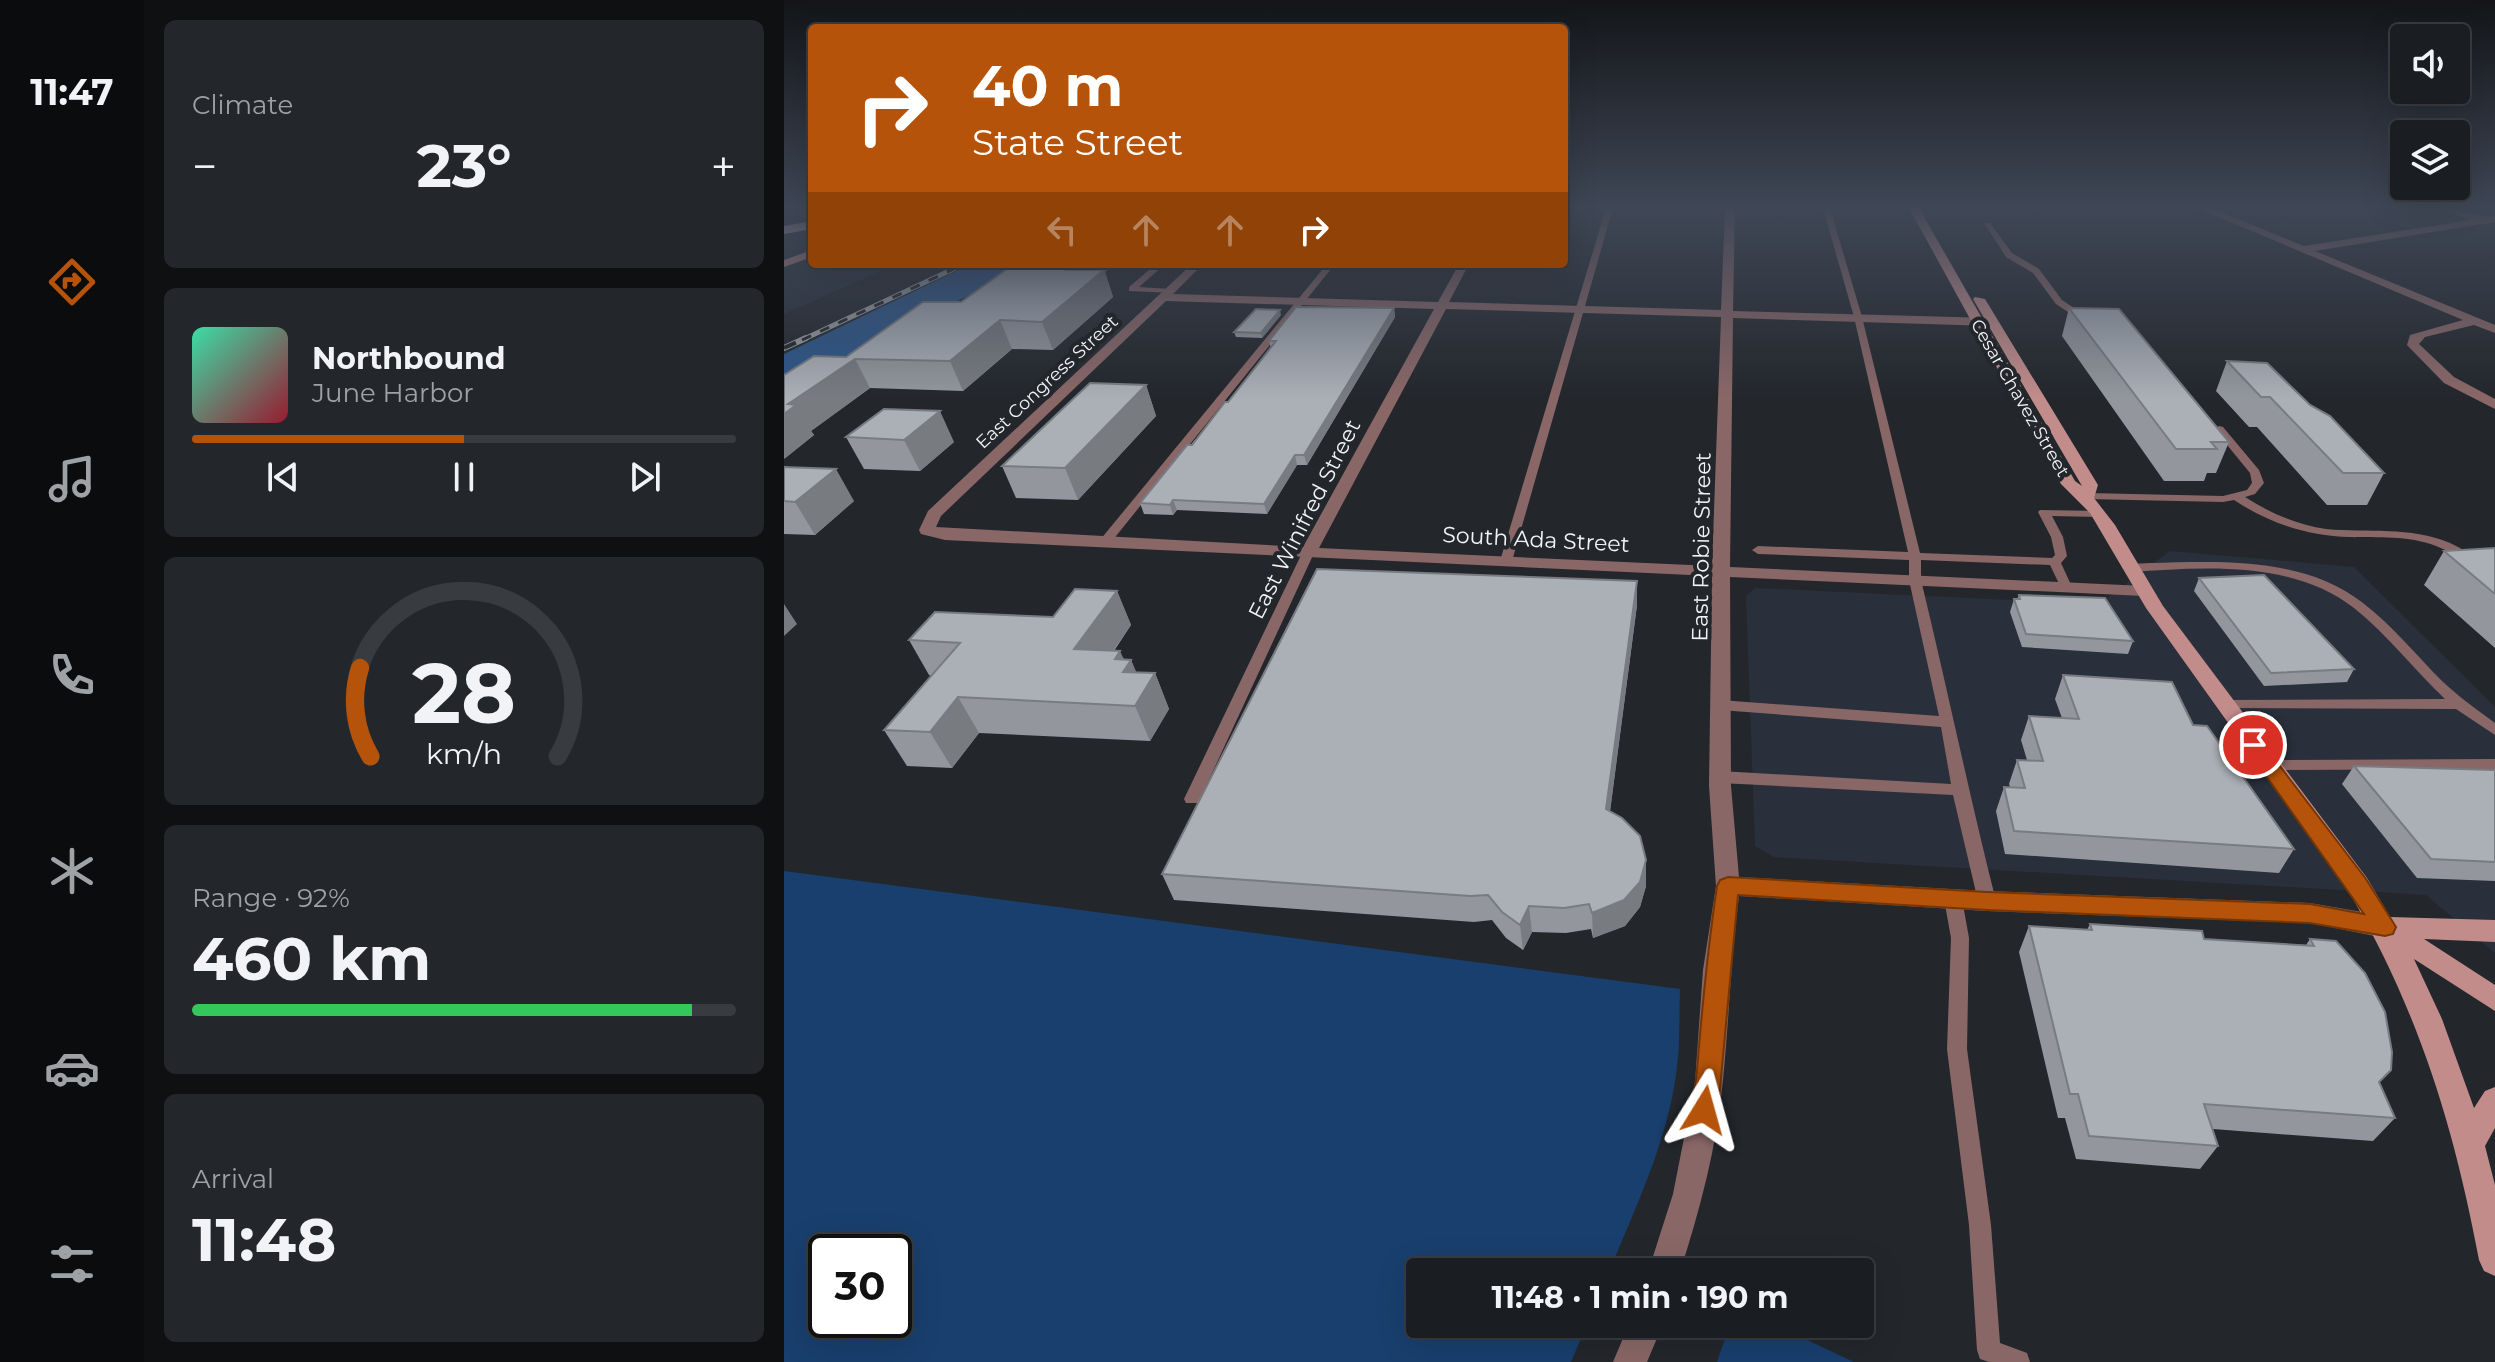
<!DOCTYPE html>
<meta charset="utf-8">
<style>
body{margin:0;font-family:Montserrat,sans-serif;background:#23262a;color:#f1f3f6;height:100vh;display:flex;flex-direction:column;font-size:30px;white-space:nowrap}
*{box-sizing:border-box;margin:0}
p{font-size:26px;color:#9fa2a5}
.icon{flex:none;width:44px;height:44px;fill:none;stroke:currentColor;stroke-width:2;stroke-linecap:round;stroke-linejoin:round}
.map{position:relative;flex:1;overflow:hidden}
.side{display:flex;flex-direction:column;gap:20px;padding:20px;background:#0e1012;width:640px}
.side>*{flex:none}
.hud{position:absolute;left:24px;top:24px;width:760px;height:244px;border-radius:8px;box-shadow:0 8px 32px #0002,0 0 0 2px #383b3f;background:#b45309;color:#fff;overflow:hidden}
.tools{position:absolute;left:1606px;top:24px;display:grid;gap:16px}
.tools a{display:grid;place-items:center;width:80px;height:80px;border-radius:8px;background:#1a1d21;box-shadow:0 8px 32px #0002,0 0 0 2px #383b3f;font-size:40px}
.speed{position:absolute;left:24px;top:1234px;display:flex;gap:16px;font-size:40px;font-weight:700;text-align:center}
.speed>*{display:grid;place-content:center;width:104px;height:104px;border-radius:50%;background:#1a1d21;box-shadow:0 8px 32px #0002,0 0 0 2px #383b3f;line-height:1}
.speed .limit{border:4px solid #111;border-radius:12px;background:#fff;color:#111}
.pin{position:absolute;display:grid;place-items:center;width:68px;height:68px;color:#fff;margin:-34px;border:4px solid #fff;border-radius:50%;box-shadow:0 2px 8px #0007}
.me{position:absolute;width:88px;margin:-44px;rotate:8deg;stroke-linejoin:round;filter:drop-shadow(0 0 6px #0008)}
.turn{display:flex;align-items:center;gap:28px;height:168px;padding:0 32px;font-size:36px}
.turn .icon{width:104px;height:104px;stroke-width:2.5}
.turn b{display:block;font-size:56px;line-height:68px}
.lanes{display:flex;align-items:center;height:76px;padding:0 32px;background:#0003;justify-content:center;gap:40px;direction:ltr}
.lanes .off{opacity:.35}
.big{font-size:60px;font-weight:700;line-height:1.1}
.side .widget{flex:1;display:flex;flex-direction:column;justify-content:center;gap:12px;min-width:0;padding:0 28px;border-radius:12px;background:#23262a}
.side .dial{align-items:center;gap:0}
.dial svg{height:208px;overflow:visible;fill:none;stroke:#383b3f;stroke-width:7;stroke-linecap:round;text-anchor:middle}
.dial text{fill:#f1f3f6;stroke:none}
.song{display:flex;align-items:center;gap:24px}
.cover{width:96px;height:96px;border-radius:12px;background:linear-gradient(135deg,hsl(160 70% 55%),hsl(350 70% 35%))}
.played{height:8px;border-radius:4px;background:linear-gradient(90deg,#b45309 50%,#383b3f 50%)}
.keys{display:flex;justify-content:space-around;direction:ltr}
.heat{display:flex;justify-content:space-between;align-items:center;font-size:44px;direction:ltr}
.charge{height:12px;border-radius:6px;background:linear-gradient(90deg,#34c759 92%,#383b3f 0)}
.trip{position:absolute;left:622px;top:1258px;width:468px;height:80px;border-radius:8px;background:#1a1d21;box-shadow:0 8px 32px #0002,0 0 0 2px #383b3f;font-weight:700;line-height:80px;text-align:center}
main{display:flex;flex:1;min-height:0}
.dock{display:flex;flex-direction:column;width:144px;justify-content:space-around;align-items:center;background:#0a0c0d;color:#9fa2a5}
.dock .icon{width:56px;height:56px}
.dock .selected{color:#b45309}
.dock b{font-size:36px;color:#f1f3f6}
.map>svg:first-child{display:block}
</style>
<main>
<nav class="dock">
<b>11:47</b>
<svg class="icon selected" aria-label="directions" viewBox="0 0 24 24"><path d="M12 3l9 9-9 9-9-9zM9 14v-3h6M13 9l2 2-2 2"/></svg>
<svg class="icon" aria-label="music" viewBox="0 0 24 24"><path d="M9 18V5l10-2v13"/><circle cx="6" cy="18" r="3"/><circle cx="16" cy="16" r="3"/></svg>
<svg class="icon" aria-label="phone" viewBox="0 0 24 24"><path d="M5 4h4l2 5-3 2q2 4 5 5l2-3 5 2v4C11 20 4 13 5 4z"/></svg>
<svg class="icon" aria-label="climate" viewBox="0 0 24 24"><path d="M12 3v18M4 7l16 10M4 17L20 7"/></svg>
<svg class="icon" aria-label="car" viewBox="0 0 24 24"><path d="M5 17H2v-5l4-1 3-4h7l3 4 3 1v5h-3M9 17h6M6 11h13"/><circle cx="7" cy="17" r="2"/><circle cx="17" cy="17" r="2"/></svg>
<svg class="icon" aria-label="filters" viewBox="0 0 24 24"><path d="M4 7h16M4 17h16"/><circle cx="9" cy="7" r="2"/><circle cx="15" cy="17" r="2"/></svg>
</nav>
<section class="side">
<div class="widget"><p>Climate</p>
<div class="heat"><a>−</a><b class="big">23°</b><a>+</a></div>
</div>
<div class="widget">
<div class="song"><i class="cover"></i><div><b>Northbound</b><p>June Harbor</p></div></div>
<div class="played"></div>
<div class="keys"><svg class="icon" aria-label="previous" viewBox="0 0 24 24"><path d="M18 5L8 12l10 7zM5 5v14"/></svg><svg class="icon" aria-label="pause" viewBox="0 0 24 24"><path d="M8 5v14M16 5v14"/></svg><svg class="icon" aria-label="next" viewBox="0 0 24 24"><path d="M6 5l10 7-10 7zM19 5v14"/></svg></div>
</div>
<div class="widget dial"><svg viewBox="0 0 100 80">
<path d="M14 69A42 42 0 1 1 86 69"/>
<path d="M14 69A42 42 0 0 1 10 35" stroke="#b45309"/>
<text x="50" y="56" font-size="32" font-weight="700">28</text>
<text x="50" y="72" font-size="11">km/h</text>
</svg></div>
<div class="widget"><p>Range · 92%</p><b class="big">460 km</b><div class="charge"></div></div>
<div class="widget"><p>Arrival</p><b class="big">11:48</b></div>
</section>
<div class="map">
<svg width="1711" height="1362" viewBox="0 0 1711 1362">
<rect width="100%" height="100%" fill="#23272c"/>
<!-- built -->
<path fill="#29303b" d="M 0,208 L 28,208 L 28,264 L 113,264 L 0,314 Z
M 1386,551 L 1570,567 L 1711,707 L 1711,953 L 1642,895 L 990,857 L 971,846 L 962,596 L 971,588 L 1315,604 Z"/>
<!-- green -->
<path fill="#193f6e" fill-rule="evenodd" d="M 0,871 L 896,989 C 895,1012 896,1035 894,1057 C 888,1132 853,1204 825,1272 L 636,1272 L 636,1324 L 803,1324 L 787,1362 L 0,1362 ZM 42,1252 L 110,1252 L 110,1320 L 42,1320 Z
M 946,1324 L 989,1324 L 1070,1362 L 933,1362 Z"/>
<!-- forest -->
<path fill="#2c568a" d="M 187,264 L 249,264 L 0,386 L 0,354 Z"/>
<g fill="none" stroke-linecap="round" stroke-linejoin="round">
<!-- lane -->
<path fill="#8a6767" fill-rule="evenodd" d="M 822,208 L 829,208 L 728,561 L 726,564 L 718,564 L 716,561 Z
M 1039,208 L 1046,208 L 1078,317 L 1136,553 L 1268,558 L 1271,555 L 1267,537 L 1254,512 L 1256,510 L 1316,511 L 1322,514 L 1316,517 L 1268,516 L 1279,537 L 1283,556 L 1277,563 L 1288,587 L 1286,590 L 1278,590 L 1266,565 L 1137,560 L 1137,580 C 1163,687 1185,794 1212,901 L 1209,906 L 1203,908 L 1197,906 L 1194,901 L 1169,795 L 936,783 L 931,781 L 928,777 L 931,773 L 936,771 L 1167,784 L 1157,727 L 936,710 L 929,705 L 936,700 L 1155,716 L 1125,580 L 1125,560 L 974,554 L 968,550 L 974,546 L 1124,552 L 1070,317 Z
M 1200,223 L 1206,223 L 1228,253 L 1255,269 L 1278,300 L 1302,316 L 1302,320 L 1296,320 L 1272,304 L 1249,273 L 1222,257 Z
M 372,264 L 381,264 L 355,287 L 387,289 L 391,291 L 390,293 L 345,291 L 345,287 Z
M 543,264 L 551,264 L 324,546 L 316,546 L 316,540 Z
M 1435,426 L 1439,427 L 1475,470 L 1480,483 L 1471,494 L 1461,497 C 1486,513 1513,525 1542,529 C 1583,533 1626,526 1666,543 C 1683,550 1697,563 1711,576 L 1711,586 L 1707,585 C 1690,570 1673,554 1652,546 C 1624,535 1594,538 1566,537 C 1523,536 1485,523 1450,500 L 1439,502 L 1303,499 L 1297,496 L 1303,493 L 1439,496 L 1463,490 L 1468,483 L 1466,473 L 1430,429 Z
M 525,547 L 531,551 L 416,799 L 414,803 L 402,803 L 400,799 L 519,551 Z
M 1367,563 C 1438,561 1520,557 1579,603 C 1609,626 1632,655 1658,681 C 1675,697 1692,709 1711,723 L 1711,735 L 1672,709 L 1435,708 L 1433,705 L 1440,700 L 1661,699 C 1630,670 1604,635 1570,608 C 1509,560 1420,567 1346,572 L 1340,568 L 1346,564 Z
M 1711,759 L 1711,769 L 1484,770 L 1479,769 L 1476,765 L 1479,761 L 1484,760 Z
M 1169,892 L 1175,894 L 1178,899 L 1185,938 L 1183,1049 L 1207,1225 L 1216,1343 L 1243,1353 L 1246,1362 L 1205,1362 L 1196,1359 L 1193,1350 L 1185,1225 L 1163,1049 L 1167,938 L 1160,899 L 1163,894 Z"/>
<!-- street -->
<path fill="#8a6767" fill-rule="evenodd" d="M 941,208 L 951,208 L 949,311 L 1208,318 L 1214,322 L 1208,326 L 949,318 L 946,567 L 1360,586 L 1369,591 L 1360,596 L 946,577 L 947,786 L 955,877 L 1203,891 L 1526,903 L 1601,916 L 1610,920 L 1614,927 L 1610,934 L 1601,938 L 1526,923 L 1203,911 L 955,896 C 947,959 945,1018 939,1080 C 933,1146 916,1209 896,1272 L 864,1272 L 889,1194 L 911,1082 L 919,970 L 932,886 L 925,786 L 928,576 L 161,540 L 137,534 L 135,530 L 144,511 L 408,264 L 419,264 L 389,294 L 654,302 L 675,264 L 685,264 L 665,302 L 937,310 ZM 382,301 L 650,309 L 519,547 L 152,527 L 157,516 ZM 662,309 L 937,317 L 928,566 L 535,548 Z
M 1413,208 L 1427,208 L 1520,246 L 1686,220 L 1656,208 C 1676,208 1692,219 1711,216 L 1711,222 L 1531,251 L 1711,325 L 1711,333 L 1690,325 L 1641,337 L 1635,344 L 1670,377 L 1711,399 L 1711,409 L 1660,383 L 1623,345 L 1626,335 L 1679,320 Z
M 845,1324 L 879,1324 L 863,1362 L 829,1362 Z"/>
<!-- secondary -->
<path fill="#c28c8b" fill-rule="evenodd" d="M 1125,208 L 1135,208 L 1291,481 L 1298,486 L 1189,299 L 1191,297 L 1201,299 L 1314,485 L 1310,498 L 1331,525 L 1379,606 L 1583,878 L 1606,917 L 1711,920 L 1711,942 L 1640,939 L 1711,985 L 1711,1011 L 1630,959 L 1658,1019 L 1690,1108 L 1701,1091 L 1711,1087 L 1711,1128 L 1701,1146 L 1711,1185 L 1711,1276 L 1700,1271 L 1695,1260 C 1670,1126 1634,1010 1565,892 L 1362,608 L 1306,513 L 1277,484 Z
M 28,250 L 28,257 L 0,267 L 0,260 Z"/>
<!-- highway -->
<path fill="#f4d1d1" fill-rule="evenodd" d="M 28,221 L 28,229 L 0,234 L 0,226 Z"/>
<!-- rail-far1 casing -->
<g stroke="#9da0a4" stroke-width="5">
<path id="rail-far1" d="M 18,340 L 180,264"/>
</g>
<!-- rail casing -->
<g stroke="#9da0a4" stroke-width="6">
<path id="rail" d="M 0,348 L 22,338"/>
</g>
<!-- rail-far1 -->
<use href="#rail-far1" stroke="#23272c" stroke-width="3" stroke-dasharray="10" stroke-linecap="butt"/>
<!-- rail -->
<use href="#rail" stroke="#23272c" stroke-width="4" stroke-dasharray="13" stroke-linecap="butt"/>
</g>
<!-- wall -->
<path fill="#93979d" d="M 321,272 L 329,297 L 269,350 L 228,349 L 179,391 L 86,388 L 27,431 L 30,435 L 0,459 L 62,357 L 177,302 Z
M 610,308 L 611,317 L 523,465 L 513,465 L 483,514 L 393,510 L 389,515 L 360,514 L 356,503 L 444,402 L 487,348 L 485,341 Z
M 1285,308 L 1445,442 L 1432,473 L 1423,473 L 1420,481 L 1380,481 L 1278,336 Z
M 497,315 L 478,338 L 452,337 L 450,332 Z
M 1443,361 L 1526,405 L 1600,473 L 1583,505 L 1543,505 L 1473,427 L 1465,427 L 1432,391 Z
M 362,385 L 372,416 L 294,500 L 232,498 L 218,466 Z
M 62,437 L 170,442 L 136,471 L 80,469 Z
M 0,467 L 70,501 L 31,535 L 0,534 Z
M 1711,548 L 1711,648 L 1640,585 L 1660,551 Z
M 1415,578 L 1570,669 L 1563,682 L 1480,686 L 1410,591 Z
M 853,581 L 853,605 L 826,811 L 862,886 L 856,907 L 841,926 L 809,938 L 807,929 L 782,933 L 748,932 L 739,950 L 722,938 L 708,920 L 690,922 L 390,900 L 378,874 Z
M 333,591 L 347,625 L 330,651 L 340,659 L 347,660 L 352,672 L 371,673 L 385,709 L 366,741 L 195,733 L 168,768 L 123,766 L 100,730 L 147,676 L 145,675 L 125,640 L 269,617 Z
M 1235,595 L 1349,641 L 1344,654 L 1238,647 L 1226,612 L 1230,599 L 1233,599 Z
M 1279,675 L 1409,725 L 1510,849 L 1495,873 L 1221,854 L 1212,811 L 1220,787 L 1226,787 L 1225,784 L 1233,760 L 1243,760 L 1237,740 L 1245,716 L 1278,718 L 1271,699 Z
M 1570,766 L 1711,770 L 1711,881 L 1633,878 L 1558,784 Z
M 1306,924 L 1420,939 L 1522,945 L 1526,939 L 1607,1070 L 1595,1083 L 1611,1118 L 1589,1141 L 1429,1129 L 1434,1146 L 1416,1169 L 1292,1159 L 1281,1118 L 1274,1118 L 1235,952 L 1245,926 L 1303,930 Z"/>
<!-- shaded-wall -->
<path fill="#787b80" d="M 289,264 L 331,264 L 321,272 L 329,297 L 269,350 L 258,322 L 282,270 Z
M 610,308 L 611,317 L 523,465 L 520,455 Z
M 496,310 L 497,315 L 478,338 L 477,333 Z
M 216,320 L 228,349 L 179,391 L 166,361 Z
M 71,359 L 86,388 L 27,431 L 30,435 L 0,459 L 0,414 L 4,404 Z
M 362,385 L 372,416 L 294,500 L 281,468 Z
M 156,411 L 170,442 L 136,471 L 120,440 Z
M 511,455 L 513,465 L 483,514 L 480,504 Z
M 52,469 L 70,501 L 31,535 L 11,502 Z
M 389,500 L 393,510 L 389,515 L 386,505 Z
M 853,581 L 853,605 L 823,835 L 822,809 Z
M 333,591 L 347,625 L 306,684 L 290,649 Z
M 0,604 L 13,624 L 0,636 Z
M 336,651 L 343,666 L 347,660 L 360,691 L 371,673 L 385,709 L 366,741 L 331,659 Z
M 174,697 L 195,733 L 168,768 L 146,732 Z
M 862,860 L 862,886 L 856,907 L 841,926 L 809,938 L 808,913 Z
M 745,906 L 748,932 L 739,950 L 736,925 Z"/>
<!-- building -->
<path fill="#abb0b7" stroke="#787b80" stroke-width="2" d="M 230,264 L 289,264 L 282,270 L 320,270 L 258,322 L 216,320 L 166,361 L 71,359 L 4,404 L 12,405 L 0,414 L 0,375 L 30,356 L 62,357 L 139,302 L 177,302 Z
M 512,307 L 610,308 L 520,455 L 511,455 L 480,504 L 389,500 L 386,505 L 356,503 L 403,445 L 408,445 L 441,402 L 444,402 L 492,341 L 485,341 Z
M 1285,308 L 1335,309 L 1445,442 L 1427,442 L 1433,449 L 1392,449 Z
M 472,309 L 496,310 L 477,333 L 450,332 Z
M 1443,361 L 1483,363 L 1526,405 L 1546,416 L 1600,473 L 1559,473 L 1486,397 L 1477,397 Z
M 306,383 L 362,385 L 281,468 L 218,466 Z
M 100,409 L 156,411 L 120,440 L 62,437 Z
M 0,467 L 52,469 L 11,502 L 0,501 Z
M 1711,548 L 1711,594 L 1660,551 Z
M 533,569 L 853,581 L 822,809 L 838,818 L 856,836 L 862,860 L 856,882 L 840,900 L 808,913 L 805,904 L 780,908 L 745,906 L 736,925 L 718,912 L 704,895 L 686,896 L 378,874 Z
M 1480,575 L 1570,669 L 1487,673 L 1415,578 Z
M 291,589 L 333,591 L 290,649 L 336,651 L 331,659 L 347,660 L 339,672 L 371,673 L 351,706 L 174,697 L 146,732 L 100,730 L 176,643 L 125,640 L 151,612 L 269,617 Z
M 1235,595 L 1321,598 L 1349,641 L 1242,634 L 1230,599 L 1236,599 Z
M 1279,675 L 1388,682 L 1409,725 L 1423,726 L 1510,849 L 1230,831 L 1220,787 L 1241,788 L 1233,760 L 1259,761 L 1245,716 L 1295,719 Z
M 1570,766 L 1711,770 L 1711,862 L 1647,859 Z
M 1306,924 L 1418,931 L 1420,939 L 1530,946 L 1526,939 L 1552,941 L 1581,973 L 1601,1012 L 1608,1052 L 1607,1070 L 1595,1082 L 1611,1118 L 1420,1104 L 1434,1146 L 1305,1136 L 1294,1094 L 1286,1094 L 1245,926 L 1308,930 Z"/>
<!-- sky -->
<linearGradient id="sky" x2="0" y2="1"><stop stop-color="#131518"/><stop offset="0.52" stop-color="#3f4756"/><stop offset="1" stop-color="#3f4756" stop-opacity="0"/></linearGradient>
<rect width="1711" height="399" fill="url(#sky)"/>
<!-- route -->
<path fill="#b45309" stroke="#753606" stroke-width="2" d="M 1469,738 L 1476,740 L 1582,879 L 1612,927 L 1609,934 L 1601,936 L 1526,923 L 1203,910 L 954,895 L 934,1110 L 930,1119 L 920,1122 L 911,1119 C 905,1104 912,1086 913,1070 C 918,1008 924,947 933,886 L 936,880 L 944,877 L 1203,892 L 1526,904 L 1580,914 L 1463,749 L 1460,745 L 1463,740 Z"/>
<g text-anchor="middle" stroke-width="8" stroke-linejoin="round" paint-order="stroke">
<!-- far-street labels -->
<g font-size="18" fill="#f1f4f7" stroke="#23272c">
<text transform="translate(263 382) rotate(-43)" y="6">East Congress Street</text>
<text transform="translate(1236 398) rotate(60)" y="6">Cesar Chavez Street</text>
</g>
<!-- street labels -->
<g font-size="22" fill="#f1f4f7" stroke="#23272c">
<text transform="translate(520 519) rotate(-63)" y="8">East Winifred Street</text>
<text transform="translate(752 539) rotate(3)" y="8">South Ada Street</text>
<text transform="translate(917 547) rotate(-89)" y="8">East Robie Street</text>
</g>
</g>
</svg>
<div class="tools">
<a><svg class="icon" aria-label="sound" viewBox="0 0 24 24"><path d="M4 9h4l5-4v14l-5-4H4zM17 9q2 3 0 6"/></svg></a>
<a><svg class="icon" aria-label="layers" viewBox="0 0 24 24"><path d="M12 4l9 5-9 5-9-5zM3 14l9 5 9-5"/></svg></a>
</div>
<div class="speed"><div class="limit">30</div></div>
<div class="pin" style="left:1469px;top:745px;background:#d93025"><svg class="icon" aria-label="arrive" viewBox="0 0 24 24"><path d="M6 21V4h12l-3 4 3 4H6"/></svg></div>
<svg class="me" style="left:920px;top:1110px" viewBox="-20 -20 40 40"><path d="M0-17L14 15 0 8-14 15z" fill="#b45309" stroke="#fff" stroke-width="4"/></svg>
<div class="trip">11:48 · 1 min · 190 m</div>
<div class="hud">
<div class="turn"><svg class="icon" aria-label="right" viewBox="0 0 24 24"><path d="M7 20v-9h11M14 6l5 5-5 5"/></svg><div><b>40 m</b>State Street</div></div>
<div class="lanes"><svg class="icon off" aria-label="left" viewBox="0 0 24 24"><path d="M17 20v-9H6M10 6l-5 5 5 5"/></svg><svg class="icon off" aria-label="ahead" viewBox="0 0 24 24"><path d="M12 20V5M6 11l6-6 6 6"/></svg><svg class="icon off" aria-label="ahead" viewBox="0 0 24 24"><path d="M12 20V5M6 11l6-6 6 6"/></svg><svg class="icon" aria-label="right" viewBox="0 0 24 24"><path d="M7 20v-9h11M14 6l5 5-5 5"/></svg></div>
</div>
</div>
</main>
